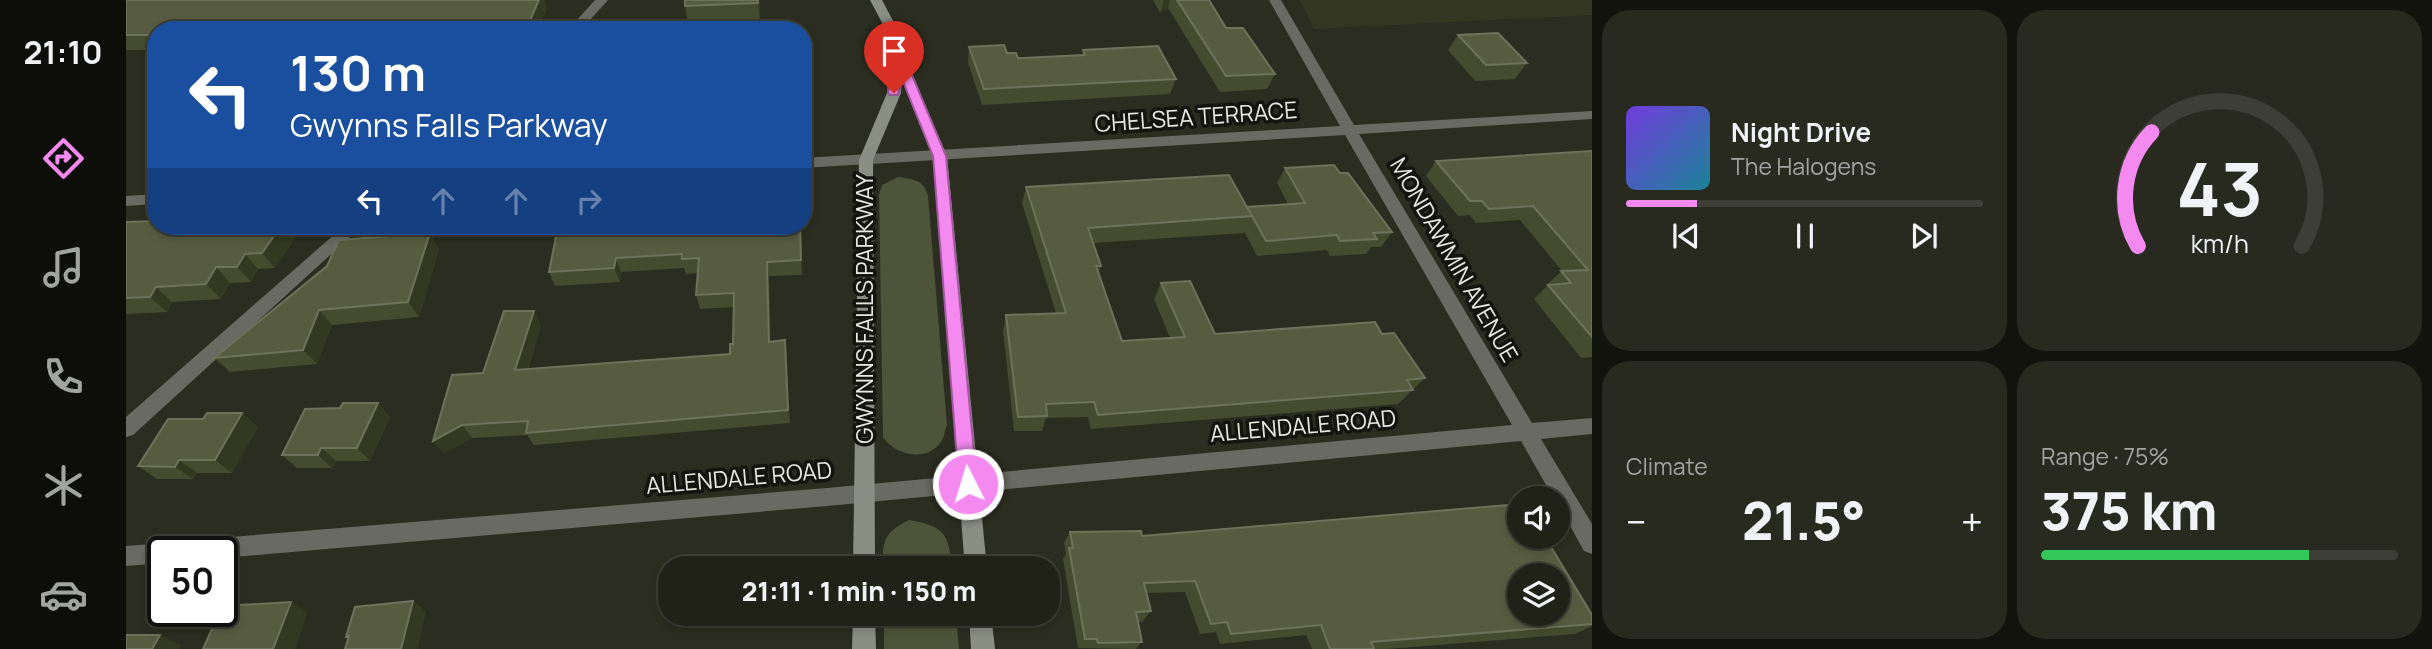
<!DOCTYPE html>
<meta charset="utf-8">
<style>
body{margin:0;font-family:Manrope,sans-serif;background:#282a20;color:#f1f3f6;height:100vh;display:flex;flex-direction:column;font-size:26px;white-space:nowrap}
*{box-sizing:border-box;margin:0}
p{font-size:23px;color:#a2a4a1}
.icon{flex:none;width:38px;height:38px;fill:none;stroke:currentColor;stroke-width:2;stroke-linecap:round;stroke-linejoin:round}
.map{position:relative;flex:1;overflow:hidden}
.side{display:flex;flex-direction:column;gap:10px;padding:10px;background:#12130d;width:840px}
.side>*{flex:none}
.hud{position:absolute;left:21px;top:21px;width:665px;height:214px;border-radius:28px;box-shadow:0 4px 10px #0003,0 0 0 2px #3d3f36;background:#1a4fa0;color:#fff;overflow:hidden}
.buttons{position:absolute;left:1381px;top:486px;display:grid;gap:14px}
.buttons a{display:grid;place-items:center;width:63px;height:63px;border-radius:50%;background:#202217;box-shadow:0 4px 10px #0003,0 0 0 2px #3d3f36;font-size:35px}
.speed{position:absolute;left:21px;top:536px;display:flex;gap:14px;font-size:35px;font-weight:700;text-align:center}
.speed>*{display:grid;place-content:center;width:91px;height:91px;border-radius:50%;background:#202217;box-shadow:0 4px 10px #0003,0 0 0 2px #3d3f36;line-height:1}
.speed .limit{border:4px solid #111;border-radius:10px;background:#fff;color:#111}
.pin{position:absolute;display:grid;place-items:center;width:60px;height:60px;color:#fff;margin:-72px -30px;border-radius:50% 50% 50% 0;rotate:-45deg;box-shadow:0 0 7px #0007}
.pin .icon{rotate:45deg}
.me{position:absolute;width:77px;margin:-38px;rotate:355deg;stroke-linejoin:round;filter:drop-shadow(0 0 5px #0008)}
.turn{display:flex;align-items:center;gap:24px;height:147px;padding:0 28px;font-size:32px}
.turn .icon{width:91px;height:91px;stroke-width:2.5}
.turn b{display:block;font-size:49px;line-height:60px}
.lanes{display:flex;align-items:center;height:66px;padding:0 28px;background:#0003;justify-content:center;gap:35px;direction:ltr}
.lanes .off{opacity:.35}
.big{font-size:52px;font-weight:800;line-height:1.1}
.side .widget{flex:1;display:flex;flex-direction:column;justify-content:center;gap:10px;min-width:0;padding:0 24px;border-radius:28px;background:#282a20}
.side .dial{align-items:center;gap:0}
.dial svg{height:182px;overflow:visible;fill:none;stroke:#3d3f36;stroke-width:7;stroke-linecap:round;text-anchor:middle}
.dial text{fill:#f1f3f6;stroke:none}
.song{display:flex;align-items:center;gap:21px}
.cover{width:84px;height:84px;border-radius:10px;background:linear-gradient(135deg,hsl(260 70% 55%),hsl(190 70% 35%))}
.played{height:7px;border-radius:4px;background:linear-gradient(90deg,#f489f0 20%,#3d3f36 20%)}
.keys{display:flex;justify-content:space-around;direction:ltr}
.heat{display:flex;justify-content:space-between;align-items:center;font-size:38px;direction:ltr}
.charge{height:10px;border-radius:5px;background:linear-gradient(90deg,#34c759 75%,#3d3f36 0)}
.side .tiles{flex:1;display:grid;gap:10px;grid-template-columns:repeat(2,1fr)}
.trip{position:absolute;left:532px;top:556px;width:402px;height:70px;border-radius:28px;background:#202217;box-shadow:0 4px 10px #0003,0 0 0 2px #3d3f36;font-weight:800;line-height:70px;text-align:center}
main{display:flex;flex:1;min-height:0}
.dock{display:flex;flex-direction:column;width:126px;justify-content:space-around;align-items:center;background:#0d0e09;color:#a2a4a1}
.dock .icon{width:49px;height:49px}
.dock .selected{color:#f489f0}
.dock b{font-size:32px;color:#f1f3f6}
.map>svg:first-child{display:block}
</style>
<main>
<nav class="dock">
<b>21:10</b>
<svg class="icon selected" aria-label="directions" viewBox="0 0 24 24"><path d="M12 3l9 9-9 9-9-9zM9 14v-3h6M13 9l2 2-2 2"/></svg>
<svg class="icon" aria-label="music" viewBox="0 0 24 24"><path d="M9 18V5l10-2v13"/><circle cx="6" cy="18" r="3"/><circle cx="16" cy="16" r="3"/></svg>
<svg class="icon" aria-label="phone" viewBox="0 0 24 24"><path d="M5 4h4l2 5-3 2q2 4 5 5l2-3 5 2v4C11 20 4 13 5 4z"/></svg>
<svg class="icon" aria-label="climate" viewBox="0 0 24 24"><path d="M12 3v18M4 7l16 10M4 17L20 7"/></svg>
<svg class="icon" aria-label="car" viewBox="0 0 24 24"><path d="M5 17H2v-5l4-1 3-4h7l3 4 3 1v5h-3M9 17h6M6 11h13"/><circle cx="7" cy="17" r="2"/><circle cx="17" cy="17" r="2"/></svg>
</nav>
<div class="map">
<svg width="1466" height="649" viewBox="0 0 1466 649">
<rect width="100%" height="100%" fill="#2a2d1f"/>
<!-- built -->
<path fill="#333722" d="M 1174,0 L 1466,0 L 1466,15 L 1188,29 Z"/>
<!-- green -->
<path fill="#4e5439" d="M 772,177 C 788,179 798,180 802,196 L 821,425 C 819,430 818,438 815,442 C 800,463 769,455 757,437 L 753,195 L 756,185 Z
M 783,520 C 818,526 823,533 826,569 L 757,569 C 756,541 758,532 783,520 Z
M 758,614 L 830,614 L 833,649 L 758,649 Z"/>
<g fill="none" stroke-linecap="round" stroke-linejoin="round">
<!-- minor -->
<path fill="#696b63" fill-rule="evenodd" d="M 469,0 L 482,0 L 455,30 L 442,30 Z
M 1143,0 L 1155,0 L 1228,125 L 1466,111 L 1466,119 L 1233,134 L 1406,423 L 1466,418 L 1466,434 L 1415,439 L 1466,524 L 1466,554 L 1458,551 L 1432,504 L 1432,499 L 1428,499 L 1395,441 L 701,506 L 96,558 L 96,551 L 37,551 L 37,563 L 0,566 L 0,546 L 37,543 L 46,549 L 48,544 L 56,541 L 701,488 L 1386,425 L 1219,135 L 677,168 L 677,158 L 1214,126 Z
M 30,194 L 30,204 L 0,206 L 0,196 Z
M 218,226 L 236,226 L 7,435 L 0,437 L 0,417 Z"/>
<!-- secondary -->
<path fill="#8b8e83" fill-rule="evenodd" d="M 744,0 L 756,0 L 773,32 L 778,56 L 821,156 L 861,569 L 839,569 L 807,156 L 776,81 L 775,93 L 747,160 L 749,569 L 727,569 L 733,160 L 761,93 L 766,58 L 761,32 Z
M 727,614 L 749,614 L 750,649 L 726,649 Z
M 843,614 L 865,614 L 869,649 L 845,649 Z"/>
</g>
<!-- wall -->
<path fill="#454b2e" d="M 0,0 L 421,8 L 411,30 L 30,30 L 30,50 L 0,50 Z
M 634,0 L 634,24 L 563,27 L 559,6 Z
M 1027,0 L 1083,0 L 1100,28 L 1149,74 L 1141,89 L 1094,92 L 1042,8 L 1034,13 Z
M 1332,35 L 1401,63 L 1389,79 L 1349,81 L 1322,50 Z
M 843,47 L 881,53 L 892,58 L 956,55 L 957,50 L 1050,79 L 1044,94 L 856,105 L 842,63 Z
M 1466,151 L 1466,357 L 1455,358 L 1408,299 L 1421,286 L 1420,285 L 1436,271 L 1394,220 L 1350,223 L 1344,215 L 1332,216 L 1300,176 L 1310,161 Z
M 1159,168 L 1214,173 L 1266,232 L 1255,247 L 1245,247 L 1240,254 L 1204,256 L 1201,250 L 1131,256 L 1118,231 L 1118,233 L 967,243 L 975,266 L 973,272 L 996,341 L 1044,338 L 1028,299 L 1035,283 L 1089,334 L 1256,334 L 1299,378 L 1272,404 L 965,429 L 962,417 L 920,418 L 916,431 L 888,431 L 877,330 L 880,315 L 930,313 L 896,203 L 900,187 L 1121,207 L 1162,204 L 1151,183 Z
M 0,222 L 30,226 L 172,226 L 175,229 L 149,268 L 132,269 L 125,282 L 104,283 L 95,299 L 46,302 L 41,312 L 0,314 Z
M 432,226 L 675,226 L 676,275 L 643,276 L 644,341 L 660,354 L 664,423 L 408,445 L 401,435 L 346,438 L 318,453 L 307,441 L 357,373 L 415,325 L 402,369 L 604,354 L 607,344 L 608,307 L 574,309 L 570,295 L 572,273 L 560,274 L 558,268 L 495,272 L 494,282 L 429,286 L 423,272 Z
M 304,233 L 313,249 L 293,317 L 206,325 L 191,364 L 104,372 L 88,358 Z
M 116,413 L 132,427 L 106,473 L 71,473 L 67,479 L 31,479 L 12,466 L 77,419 Z
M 264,417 L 244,461 L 210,461 L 206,468 L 171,468 L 156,455 Z
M 944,532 L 1016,536 L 1466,615 L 1466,626 L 1449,634 L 1261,649 L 1186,649 L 1180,635 L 1094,644 L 1090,632 L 1074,634 L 1059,592 L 1021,593 L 1025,611 L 1016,622 L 1012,622 L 1016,642 L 1010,649 L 952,648 L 937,559 L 940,554 L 938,543 Z"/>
<!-- shaded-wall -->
<path fill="#333820" d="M 413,0 L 418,0 L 421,8 L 411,30 L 402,30 L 401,27 Z
M 632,0 L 634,0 L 634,24 L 632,3 Z
M 1038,0 L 1044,0 L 1042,8 L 1034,13 Z
M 155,226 L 172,226 L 175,229 L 149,268 L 136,253 Z
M 674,226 L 675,226 L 676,275 L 675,260 Z
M 304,233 L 313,249 L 293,317 L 282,302 Z
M 119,254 L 132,269 L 125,282 L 111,267 Z
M 490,258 L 495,272 L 494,282 L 488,268 Z
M 641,262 L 643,276 L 645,355 L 643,342 Z
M 90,267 L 104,283 L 95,299 L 80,284 Z
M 30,287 L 46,302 L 41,312 L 24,297 Z
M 193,310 L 206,325 L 191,364 L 177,350 Z
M 408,311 L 415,325 L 397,383 L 389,370 Z
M 659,340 L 660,354 L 664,423 L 662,410 Z
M 252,403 L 264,417 L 244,461 L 231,448 Z
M 116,413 L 132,427 L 106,473 L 89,460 Z
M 336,425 L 346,438 L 318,453 L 307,441 Z
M 195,448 L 210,461 L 206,468 L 192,455 Z
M 53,460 L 71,473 L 67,479 L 49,467 Z
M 287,601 L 300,611 L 292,649 L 275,649 Z
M 165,602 L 182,612 L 169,649 L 147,649 Z
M 34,635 L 55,645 L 53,649 L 26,649 Z"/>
<!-- building -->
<path fill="#575c41" stroke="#6d725a" stroke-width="2" fill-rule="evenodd" d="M 0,0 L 413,0 L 401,27 L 388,27 L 387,30 L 30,30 L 30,35 L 0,35 Z
M 559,0 L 632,0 L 632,3 L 559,6 Z
M 1051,0 L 1083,0 L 1100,28 L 1117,28 L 1149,74 L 1100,76 Z
M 1372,33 L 1401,63 L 1360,65 L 1332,35 Z
M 878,45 L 881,53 L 890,53 L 892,58 L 896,58 L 959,55 L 957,50 L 1032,46 L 1050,79 L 858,89 L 843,47 Z
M 1466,151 L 1466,337 L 1422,285 L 1445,283 L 1435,271 L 1462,270 L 1407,206 L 1363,209 L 1356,201 L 1344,201 L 1310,161 Z
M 1208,165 L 1214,173 L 1222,173 L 1266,232 L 1247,233 L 1251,239 L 1214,241 L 1211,235 L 1140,241 L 1121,207 L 1179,203 L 1159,168 Z
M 1103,175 L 1126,216 L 962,228 L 975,266 L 970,266 L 996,341 L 1059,337 L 1035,283 L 1064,281 L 1089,334 L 1249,322 L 1256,334 L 1268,333 L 1299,378 L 1281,380 L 1287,390 L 972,415 L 968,402 L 920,404 L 921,416 L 892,417 L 880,315 L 940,313 L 900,187 Z
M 30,221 L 30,226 L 155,226 L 136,253 L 119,254 L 111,267 L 90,267 L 80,284 L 30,287 L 24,297 L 0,298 L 0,222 Z
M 432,226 L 674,226 L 675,260 L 641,262 L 643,342 L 659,340 L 662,410 L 400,433 L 402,421 L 336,425 L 307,441 L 326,375 L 357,373 L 378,311 L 408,311 L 389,370 L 604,354 L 604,344 L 607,344 L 608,293 L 570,295 L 573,258 L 556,259 L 556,254 L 490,258 L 488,268 L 423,272 Z
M 304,233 L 282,302 L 193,310 L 177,350 L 88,358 L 201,266 L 213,240 Z
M 217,403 L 252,403 L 231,448 L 195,448 L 192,455 L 156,455 L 179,409 L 214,408 Z
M 81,413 L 116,413 L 89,460 L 53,460 L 49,467 L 12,466 L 42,419 L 77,419 Z
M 1393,504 L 1393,537 L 1419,537 L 1466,615 L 1466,624 L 1245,642 L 1248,649 L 1204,649 L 1195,625 L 1105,634 L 1101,622 L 1085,624 L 1069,581 L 1018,583 L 1025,611 L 1010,612 L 1016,642 L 972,643 L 971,639 L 959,639 L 943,548 L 947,548 L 944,532 L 1015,531 L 1016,536 ZM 1393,576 L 1432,576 L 1432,614 L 1393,614 Z
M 287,601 L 275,649 L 219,649 L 223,636 L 220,637 L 229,607 Z
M 165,602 L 147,649 L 77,649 L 94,611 L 96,611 L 96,606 Z
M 0,635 L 34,635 L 26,649 L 0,649 Z"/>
<!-- route -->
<path fill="#f489f0" stroke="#9f599c" stroke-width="2" d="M 772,52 L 778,56 L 820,156 L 851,484 L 849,490 L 842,492 L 836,490 L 833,484 L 807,156 L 776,79 L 772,95 L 764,95 L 762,93 L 766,56 Z"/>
<g text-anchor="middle" stroke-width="7" stroke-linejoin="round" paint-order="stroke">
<!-- street labels -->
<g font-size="23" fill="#e7e9e0" stroke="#13140e">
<text transform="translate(1070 117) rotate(-4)" y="8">CHELSEA TERRACE</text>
<text transform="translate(1328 260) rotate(60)" y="8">MONDAWMIN AVENUE</text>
<text transform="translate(739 309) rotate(-90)" y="8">GWYNNS FALLS PARKWAY</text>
<text transform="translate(1177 426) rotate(-5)" y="8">ALLENDALE ROAD</text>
<text transform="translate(613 478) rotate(-5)" y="8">ALLENDALE ROAD</text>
</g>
</g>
</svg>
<div class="buttons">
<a><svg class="icon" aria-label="sound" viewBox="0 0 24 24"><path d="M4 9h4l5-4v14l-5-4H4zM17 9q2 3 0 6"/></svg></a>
<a><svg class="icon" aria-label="layers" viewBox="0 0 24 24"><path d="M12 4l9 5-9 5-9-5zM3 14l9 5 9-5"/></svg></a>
</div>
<div class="speed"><div class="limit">50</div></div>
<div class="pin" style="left:768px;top:93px;background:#d93025"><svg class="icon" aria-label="arrive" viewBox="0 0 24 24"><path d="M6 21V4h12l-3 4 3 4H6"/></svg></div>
<svg class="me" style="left:842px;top:484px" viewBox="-20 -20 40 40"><circle r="17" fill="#f489f0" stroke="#fff" stroke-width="3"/><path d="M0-11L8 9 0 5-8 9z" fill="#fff"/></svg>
<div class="trip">21:11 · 1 min · 150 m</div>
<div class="hud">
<div class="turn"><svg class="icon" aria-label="left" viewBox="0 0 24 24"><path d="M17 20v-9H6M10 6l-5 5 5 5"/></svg><div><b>130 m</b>Gwynns Falls Parkway</div></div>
<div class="lanes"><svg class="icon" aria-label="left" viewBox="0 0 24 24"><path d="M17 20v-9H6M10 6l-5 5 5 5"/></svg><svg class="icon off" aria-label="ahead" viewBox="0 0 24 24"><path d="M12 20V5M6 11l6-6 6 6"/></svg><svg class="icon off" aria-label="ahead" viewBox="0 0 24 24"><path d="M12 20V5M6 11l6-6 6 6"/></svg><svg class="icon off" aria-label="right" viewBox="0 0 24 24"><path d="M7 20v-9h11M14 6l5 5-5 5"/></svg></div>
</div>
</div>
<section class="side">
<div class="tiles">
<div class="widget">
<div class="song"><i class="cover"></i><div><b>Night Drive</b><p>The Halogens</p></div></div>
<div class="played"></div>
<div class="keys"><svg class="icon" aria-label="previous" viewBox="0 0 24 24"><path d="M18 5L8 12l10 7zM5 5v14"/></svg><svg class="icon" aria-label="pause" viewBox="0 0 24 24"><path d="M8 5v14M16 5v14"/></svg><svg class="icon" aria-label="next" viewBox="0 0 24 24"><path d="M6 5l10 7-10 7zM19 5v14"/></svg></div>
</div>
<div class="widget dial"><svg viewBox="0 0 100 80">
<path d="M14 69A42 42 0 1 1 86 69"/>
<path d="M14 69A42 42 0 0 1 20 19" stroke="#f489f0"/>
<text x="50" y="56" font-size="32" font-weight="700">43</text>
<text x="50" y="72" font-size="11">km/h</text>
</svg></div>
<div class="widget"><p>Climate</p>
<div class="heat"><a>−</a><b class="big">21.5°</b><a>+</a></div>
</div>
<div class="widget"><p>Range · 75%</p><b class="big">375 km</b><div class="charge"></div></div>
</div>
</section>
</main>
